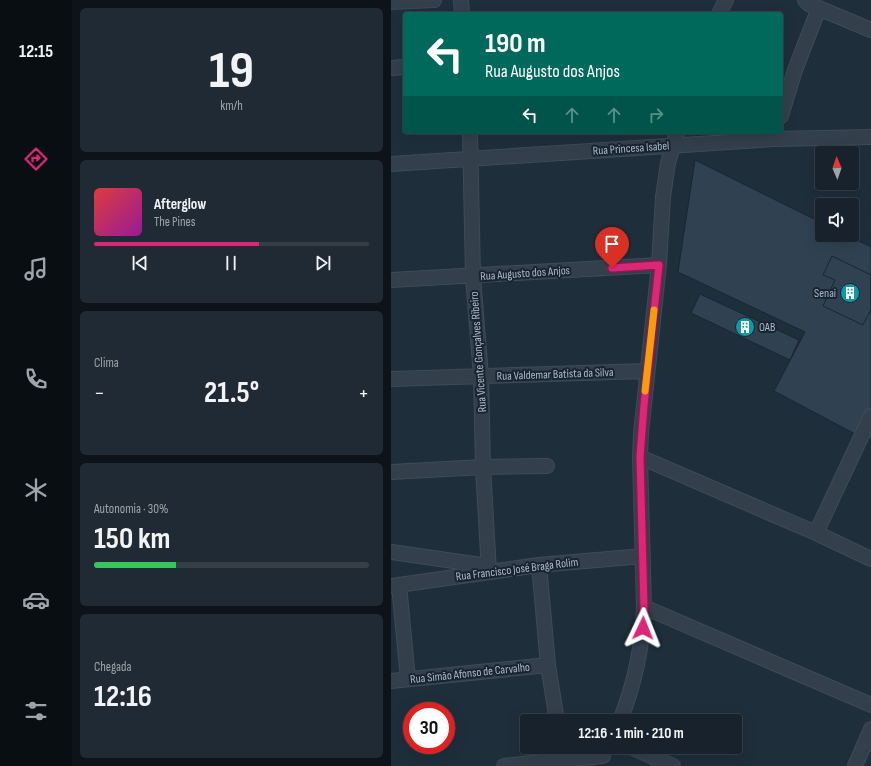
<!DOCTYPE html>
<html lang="pt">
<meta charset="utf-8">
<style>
body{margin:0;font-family:"Sofia Sans Condensed",sans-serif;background:#202a34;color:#f1f3f6;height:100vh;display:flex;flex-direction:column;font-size:15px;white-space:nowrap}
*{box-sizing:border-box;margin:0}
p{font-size:13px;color:#9ea4a9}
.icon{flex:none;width:22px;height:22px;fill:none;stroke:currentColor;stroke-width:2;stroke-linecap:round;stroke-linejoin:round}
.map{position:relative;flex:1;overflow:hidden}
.panel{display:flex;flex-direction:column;gap:8px;padding:8px;background:#0d1318;width:319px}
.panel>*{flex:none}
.hud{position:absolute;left:12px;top:12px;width:380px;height:122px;border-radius:4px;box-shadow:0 4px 16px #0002,0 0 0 1px #363f48;background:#00695c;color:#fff;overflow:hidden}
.needle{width:26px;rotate:358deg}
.controls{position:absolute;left:424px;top:146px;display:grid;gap:8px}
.controls a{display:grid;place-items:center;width:44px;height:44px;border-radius:4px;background:#17222c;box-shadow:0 4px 16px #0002,0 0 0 1px #363f48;font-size:20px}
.speed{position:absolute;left:12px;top:702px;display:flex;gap:8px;font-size:20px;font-weight:700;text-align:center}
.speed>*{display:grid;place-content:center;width:52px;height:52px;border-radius:50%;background:#17222c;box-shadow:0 4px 16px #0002,0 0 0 1px #363f48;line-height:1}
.speed .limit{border:6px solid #d22;background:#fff;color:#111}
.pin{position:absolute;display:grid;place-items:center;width:34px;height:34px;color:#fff;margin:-41px -17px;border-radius:50% 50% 50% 0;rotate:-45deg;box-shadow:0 0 4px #0007}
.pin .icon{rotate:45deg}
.me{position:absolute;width:44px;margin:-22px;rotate:2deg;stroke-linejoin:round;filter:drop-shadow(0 0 3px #0008)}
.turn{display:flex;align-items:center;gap:14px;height:84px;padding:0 16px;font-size:18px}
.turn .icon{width:52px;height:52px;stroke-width:2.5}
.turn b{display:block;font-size:28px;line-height:34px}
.lanes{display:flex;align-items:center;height:38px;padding:0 16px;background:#0003;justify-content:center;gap:20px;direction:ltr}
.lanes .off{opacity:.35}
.big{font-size:30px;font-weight:700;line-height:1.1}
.panel .tile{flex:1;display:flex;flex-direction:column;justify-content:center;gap:6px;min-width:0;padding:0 14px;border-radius:6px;background:#202a34}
.panel .dial{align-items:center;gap:0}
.dial b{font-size:52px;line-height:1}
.song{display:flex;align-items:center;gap:12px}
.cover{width:48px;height:48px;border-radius:6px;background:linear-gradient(135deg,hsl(0 70% 55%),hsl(300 70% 35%))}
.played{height:4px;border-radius:2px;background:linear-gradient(90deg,#db2777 60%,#363f48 60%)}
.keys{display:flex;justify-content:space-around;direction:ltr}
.heat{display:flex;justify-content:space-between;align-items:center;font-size:22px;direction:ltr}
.charge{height:6px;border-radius:3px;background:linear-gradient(90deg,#34c759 30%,#363f48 0)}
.trip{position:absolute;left:129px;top:714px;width:222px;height:40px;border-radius:4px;background:#17222c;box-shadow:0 4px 16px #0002,0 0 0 1px #363f48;font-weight:700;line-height:40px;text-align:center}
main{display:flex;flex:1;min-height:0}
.tabs{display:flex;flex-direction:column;width:72px;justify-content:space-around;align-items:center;background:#090e12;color:#9ea4a9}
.tabs .icon{width:28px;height:28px}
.tabs .current{color:#db2777}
.tabs b{font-size:18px;color:#f1f3f6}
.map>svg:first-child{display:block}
</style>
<main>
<nav class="tabs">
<b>12:15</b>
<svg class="icon current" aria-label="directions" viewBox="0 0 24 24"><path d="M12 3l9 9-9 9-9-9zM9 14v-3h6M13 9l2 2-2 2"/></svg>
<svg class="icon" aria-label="music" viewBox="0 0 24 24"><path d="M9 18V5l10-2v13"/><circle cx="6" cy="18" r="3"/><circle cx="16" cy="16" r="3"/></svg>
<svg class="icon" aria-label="phone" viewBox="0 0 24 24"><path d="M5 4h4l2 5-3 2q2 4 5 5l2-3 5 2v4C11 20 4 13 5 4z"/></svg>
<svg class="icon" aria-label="climate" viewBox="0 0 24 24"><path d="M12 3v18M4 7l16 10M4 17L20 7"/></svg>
<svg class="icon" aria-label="car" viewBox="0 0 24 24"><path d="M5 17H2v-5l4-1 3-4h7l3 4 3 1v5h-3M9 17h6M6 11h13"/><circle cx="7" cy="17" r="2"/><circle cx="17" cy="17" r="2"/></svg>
<svg class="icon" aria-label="filters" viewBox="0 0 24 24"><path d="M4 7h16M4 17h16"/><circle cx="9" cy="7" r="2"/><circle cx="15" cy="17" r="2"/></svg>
</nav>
<section class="panel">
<div class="tile dial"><b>19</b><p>km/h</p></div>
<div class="tile">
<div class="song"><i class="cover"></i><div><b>Afterglow</b><p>The Pines</p></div></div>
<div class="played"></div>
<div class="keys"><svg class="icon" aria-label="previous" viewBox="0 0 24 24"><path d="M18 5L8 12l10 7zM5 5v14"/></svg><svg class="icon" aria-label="pause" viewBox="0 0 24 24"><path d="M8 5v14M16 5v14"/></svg><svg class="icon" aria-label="next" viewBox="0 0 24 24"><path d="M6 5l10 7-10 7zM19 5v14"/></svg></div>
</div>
<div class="tile"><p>Clima</p>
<div class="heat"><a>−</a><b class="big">21.5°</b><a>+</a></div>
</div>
<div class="tile"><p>Autonomia · 30%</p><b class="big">150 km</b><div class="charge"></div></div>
<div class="tile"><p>Chegada</p><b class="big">12:16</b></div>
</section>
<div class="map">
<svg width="480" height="766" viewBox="0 0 480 766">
<rect width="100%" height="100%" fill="#1f2e3b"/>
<!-- building -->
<path fill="#304252" stroke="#1a2632" d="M 304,160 L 431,223 L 431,235 L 455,235 L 480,247 L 480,410 L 468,436 L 383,391 L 414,332 L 287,272 Z
M 441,256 L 480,275 L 480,309 L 472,325 L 432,306 L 444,280 L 432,275 Z
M 309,294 L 408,340 L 399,360 L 300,313 Z"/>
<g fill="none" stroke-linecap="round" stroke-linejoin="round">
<!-- minor casing -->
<g stroke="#3f4b58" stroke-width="16">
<path id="minor" d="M 70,0 L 71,14
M 414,0 L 418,4 L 480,30
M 0,2 L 43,0
M 328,14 L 335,0
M 0,68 L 14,67
M 390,116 L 404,70 L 428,8
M 79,132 L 82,277 L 90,376 L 92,467 L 98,572
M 0,164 L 383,139 L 480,137
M 0,280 L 268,265
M 0,379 L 256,371
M 249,457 L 425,533 L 480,559
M 0,472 L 92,467 L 156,466
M 425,533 L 480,416
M 0,552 L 97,566
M 148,565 L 157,665 L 166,721
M 8,585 L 17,679
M 0,586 L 148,565 L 252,556
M 253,607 L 480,705
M 0,681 L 157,665
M 229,721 C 244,682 251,649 253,607 L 249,457 L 250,433 L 268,265 L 272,197 L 277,163 L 286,132
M 240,747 L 282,766
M 113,766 L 212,756
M 464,766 L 480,729"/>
</g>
<!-- minor -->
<use href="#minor" stroke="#333f4b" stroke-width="14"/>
</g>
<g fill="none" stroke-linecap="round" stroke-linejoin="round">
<!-- route casing -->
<g stroke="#8e194d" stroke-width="10">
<path id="route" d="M 221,268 L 268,265 L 253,405 L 249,457 L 253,607 L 252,628"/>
</g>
<!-- route -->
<use href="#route" stroke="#db2777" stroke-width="7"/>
<!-- slow -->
<path stroke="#f59e0b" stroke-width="7" d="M 254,391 L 263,310"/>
</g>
<!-- icons -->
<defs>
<g id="building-disc" transform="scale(1)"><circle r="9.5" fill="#0f9aa8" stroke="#182430"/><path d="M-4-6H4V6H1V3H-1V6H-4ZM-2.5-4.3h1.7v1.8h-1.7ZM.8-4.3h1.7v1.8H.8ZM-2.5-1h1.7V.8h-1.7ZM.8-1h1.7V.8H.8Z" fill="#fff"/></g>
</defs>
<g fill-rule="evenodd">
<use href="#building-disc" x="459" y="293"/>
<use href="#building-disc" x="354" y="327"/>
</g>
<g text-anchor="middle" stroke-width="4" stroke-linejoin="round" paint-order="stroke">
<!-- street labels -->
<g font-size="12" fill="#adbac8" stroke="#182430">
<text transform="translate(240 148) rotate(-4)" y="4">Rua Princesa Isabel</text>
<text transform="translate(134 273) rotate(-4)" y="4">Rua Augusto dos Anjos</text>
<text transform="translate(87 352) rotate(-94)" y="4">Rua Vicente Gonçalves Ribeiro</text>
<text transform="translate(164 374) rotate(-2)" y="4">Rua Valdemar Batista da Silva</text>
<text transform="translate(126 569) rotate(-7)" y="4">Rua Francisco José Braga Rolim</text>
<text transform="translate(79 673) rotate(-6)" y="4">Rua Simão Afonso de Carvalho</text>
</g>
<!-- poi labels -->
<g font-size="12" fill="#adbac8" stroke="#182430" text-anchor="end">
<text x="445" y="297">Senai</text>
<text x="368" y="331" text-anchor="start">OAB</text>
</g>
</g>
</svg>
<div class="controls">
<a><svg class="needle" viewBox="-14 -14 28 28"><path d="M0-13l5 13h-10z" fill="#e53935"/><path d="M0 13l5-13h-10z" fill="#9ea4a9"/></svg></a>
<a><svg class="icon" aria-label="sound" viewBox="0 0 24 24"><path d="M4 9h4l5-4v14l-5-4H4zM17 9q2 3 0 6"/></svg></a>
</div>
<div class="speed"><div class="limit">30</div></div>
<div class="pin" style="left:221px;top:268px;background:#d93025"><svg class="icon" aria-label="arrive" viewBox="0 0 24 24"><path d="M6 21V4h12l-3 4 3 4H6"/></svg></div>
<svg class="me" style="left:252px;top:628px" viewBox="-20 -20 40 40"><path d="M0-17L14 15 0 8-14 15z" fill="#db2777" stroke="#fff" stroke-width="4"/></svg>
<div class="trip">12:16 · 1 min · 210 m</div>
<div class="hud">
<div class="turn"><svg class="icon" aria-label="left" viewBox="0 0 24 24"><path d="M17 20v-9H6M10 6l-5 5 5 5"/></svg><div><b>190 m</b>Rua Augusto dos Anjos</div></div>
<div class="lanes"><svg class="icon" aria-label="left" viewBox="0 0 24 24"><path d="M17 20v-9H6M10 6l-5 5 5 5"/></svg><svg class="icon off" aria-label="ahead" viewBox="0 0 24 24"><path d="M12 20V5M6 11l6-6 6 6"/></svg><svg class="icon off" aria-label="ahead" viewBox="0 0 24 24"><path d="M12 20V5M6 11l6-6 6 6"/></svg><svg class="icon off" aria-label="right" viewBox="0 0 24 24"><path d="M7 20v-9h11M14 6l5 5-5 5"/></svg></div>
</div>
</div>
</main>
